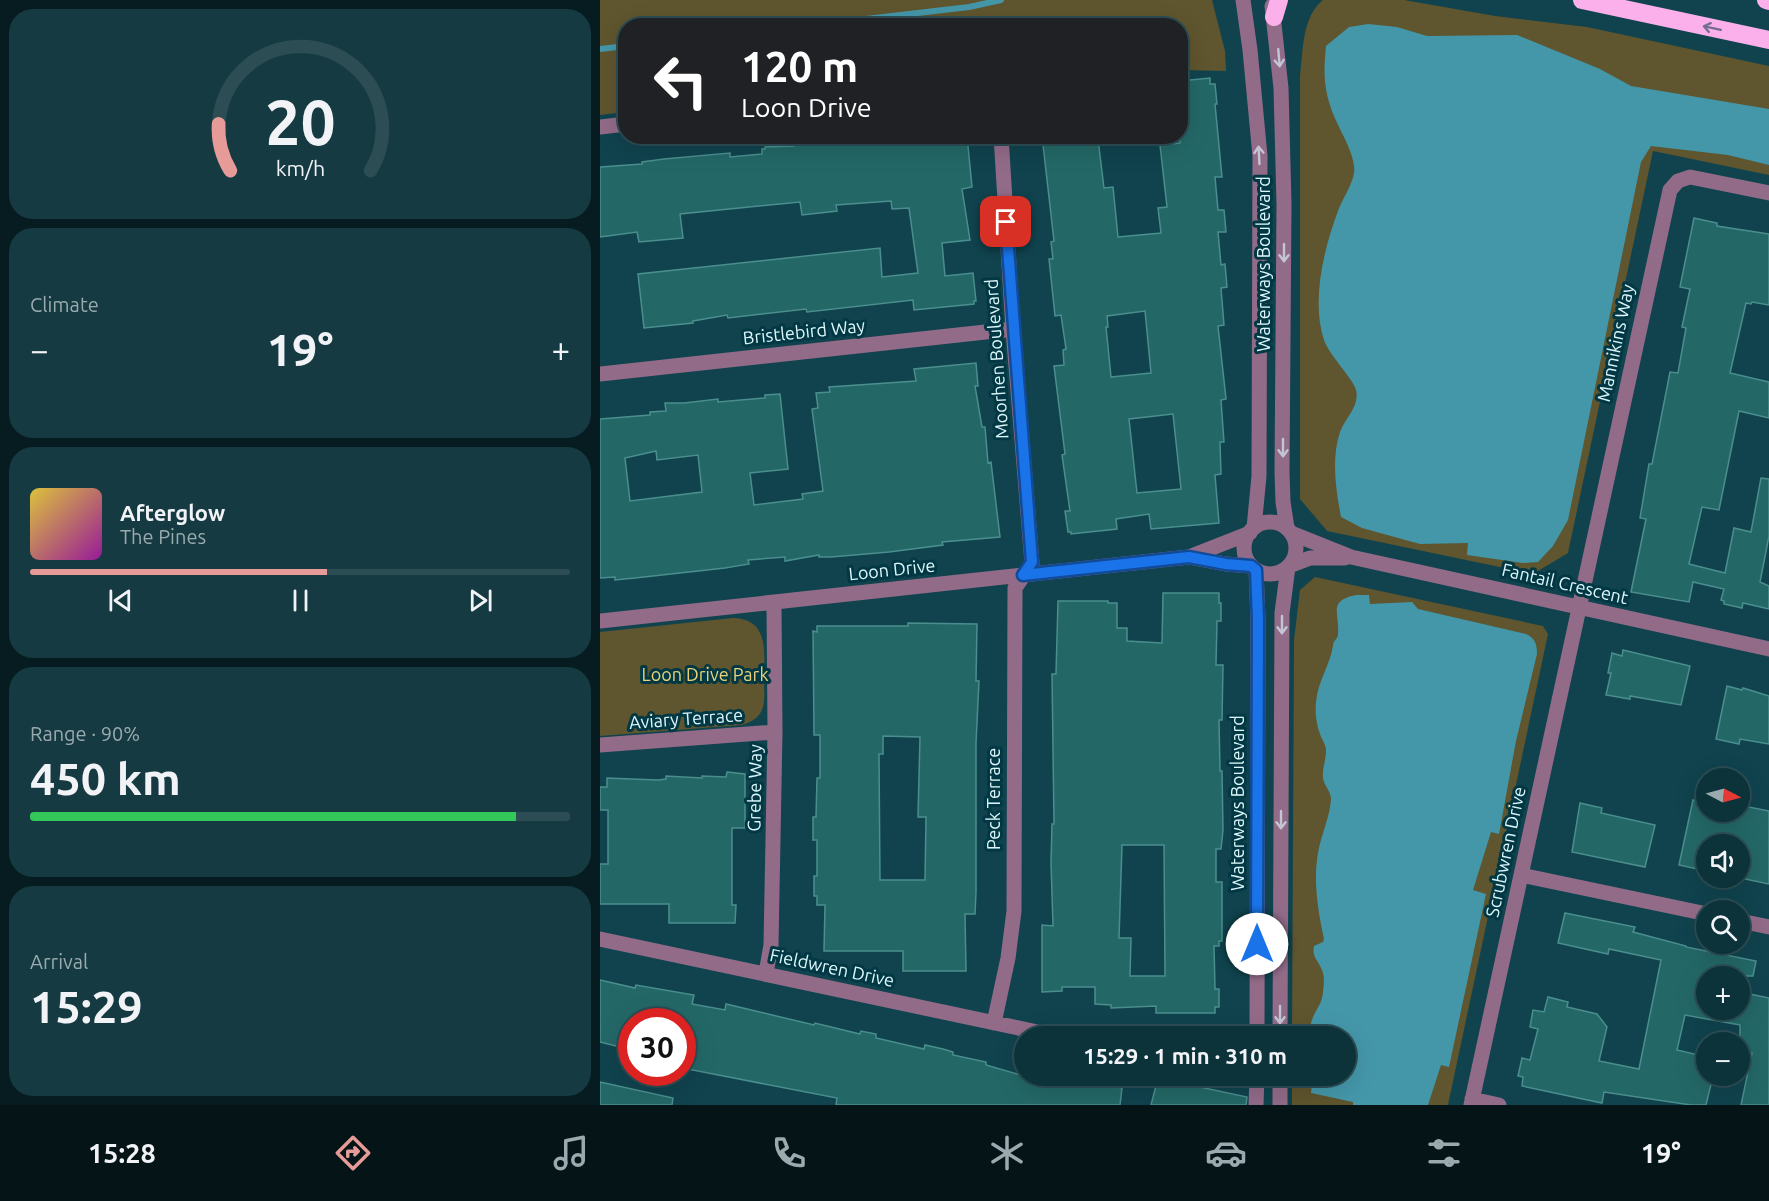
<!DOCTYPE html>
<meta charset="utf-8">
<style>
body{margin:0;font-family:Ubuntu,sans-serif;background:#153a42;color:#f1f3f6;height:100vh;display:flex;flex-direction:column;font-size:22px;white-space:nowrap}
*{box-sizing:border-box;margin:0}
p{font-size:20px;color:#9aaaaf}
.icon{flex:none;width:33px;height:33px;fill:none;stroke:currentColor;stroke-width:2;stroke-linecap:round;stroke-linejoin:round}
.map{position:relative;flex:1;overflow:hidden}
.details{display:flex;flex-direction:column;gap:9px;padding:9px;background:#071c20;width:600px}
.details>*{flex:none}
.hud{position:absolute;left:18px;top:18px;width:570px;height:126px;border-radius:24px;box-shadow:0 6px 24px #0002,0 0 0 2px #2c4d54;background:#202124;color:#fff;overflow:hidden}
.needle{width:39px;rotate:96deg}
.controls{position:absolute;left:1096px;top:768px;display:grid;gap:12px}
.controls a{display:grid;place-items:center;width:54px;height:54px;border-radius:50%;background:#0c323a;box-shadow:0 6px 24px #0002,0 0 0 2px #2c4d54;font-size:30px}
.speed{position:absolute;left:18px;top:1008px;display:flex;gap:12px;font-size:30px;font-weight:700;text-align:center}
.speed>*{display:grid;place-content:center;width:78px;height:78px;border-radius:50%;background:#0c323a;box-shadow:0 6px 24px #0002,0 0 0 2px #2c4d54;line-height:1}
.speed .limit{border:9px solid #d22;background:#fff;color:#111}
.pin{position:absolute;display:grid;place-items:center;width:51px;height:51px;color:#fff;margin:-26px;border-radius:12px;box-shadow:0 3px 9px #0006}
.me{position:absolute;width:66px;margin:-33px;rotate:0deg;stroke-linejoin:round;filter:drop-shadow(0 0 4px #0008)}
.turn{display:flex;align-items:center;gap:21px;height:126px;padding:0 24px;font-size:27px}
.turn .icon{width:78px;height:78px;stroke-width:2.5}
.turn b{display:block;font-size:42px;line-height:51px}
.big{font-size:45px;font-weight:700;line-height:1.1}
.details .widget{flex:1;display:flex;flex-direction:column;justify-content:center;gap:9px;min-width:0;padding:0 21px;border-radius:24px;background:#153a42}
.details .dial{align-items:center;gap:0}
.dial svg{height:156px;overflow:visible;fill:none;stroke:#2c4d54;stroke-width:7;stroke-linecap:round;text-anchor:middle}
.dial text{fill:#f1f3f6;stroke:none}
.song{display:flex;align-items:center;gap:18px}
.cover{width:72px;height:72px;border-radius:9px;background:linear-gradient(135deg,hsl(50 70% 55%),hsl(300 70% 35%))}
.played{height:6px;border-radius:3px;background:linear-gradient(90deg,#e69b98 55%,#2c4d54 55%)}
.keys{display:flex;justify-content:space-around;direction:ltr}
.heat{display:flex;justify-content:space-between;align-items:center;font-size:33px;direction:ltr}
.charge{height:9px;border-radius:4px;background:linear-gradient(90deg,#34c759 90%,#2c4d54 0)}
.trip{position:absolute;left:414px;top:1026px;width:342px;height:60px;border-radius:30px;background:#0c323a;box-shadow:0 6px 24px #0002,0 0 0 2px #2c4d54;font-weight:700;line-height:60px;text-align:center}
.tab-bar{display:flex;height:96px;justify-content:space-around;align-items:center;background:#051417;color:#9aaaaf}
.tab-bar .icon{width:42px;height:42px}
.tab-bar .active{color:#e69b98}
.tab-bar b{font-size:27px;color:#f1f3f6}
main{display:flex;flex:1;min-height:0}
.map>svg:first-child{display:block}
</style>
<main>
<section class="details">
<div class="widget dial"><svg viewBox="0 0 100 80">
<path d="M14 69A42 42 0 1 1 86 69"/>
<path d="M14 69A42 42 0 0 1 8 45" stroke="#e69b98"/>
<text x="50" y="56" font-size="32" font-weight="700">20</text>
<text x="50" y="72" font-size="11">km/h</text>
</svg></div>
<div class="widget"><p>Climate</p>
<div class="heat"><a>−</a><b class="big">19°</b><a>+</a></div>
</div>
<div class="widget">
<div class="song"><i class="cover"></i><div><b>Afterglow</b><p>The Pines</p></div></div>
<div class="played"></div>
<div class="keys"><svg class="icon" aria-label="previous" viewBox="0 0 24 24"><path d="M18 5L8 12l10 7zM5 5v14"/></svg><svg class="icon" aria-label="pause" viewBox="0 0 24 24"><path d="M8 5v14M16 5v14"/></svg><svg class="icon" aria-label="next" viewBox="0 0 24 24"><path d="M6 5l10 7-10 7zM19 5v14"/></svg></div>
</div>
<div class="widget"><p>Range · 90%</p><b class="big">450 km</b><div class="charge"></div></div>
<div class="widget"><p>Arrival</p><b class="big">15:29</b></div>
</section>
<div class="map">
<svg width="1169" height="1105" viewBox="0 0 1169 1105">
<rect width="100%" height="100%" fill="#10434e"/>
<!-- green -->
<path fill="#5f552e" d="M 0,0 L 612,0 L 625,51 L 626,71 L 581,70 L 580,26 L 26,26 L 25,112 L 0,115 Z
M 723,0 L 804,0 L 895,16 L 987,27 L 1169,66 L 1169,175 L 1053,151 L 968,553 L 933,574 L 727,531 L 700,499 L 700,76 C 703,52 702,16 723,0 Z
M 715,577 L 943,626 L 948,634 L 848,1105 L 692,1105 L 692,1076 L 746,1076 L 746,1036 L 692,1036 L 694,640 L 700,590 Z
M 133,618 C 170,619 164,653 164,679 C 164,690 166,703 161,712 C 157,719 149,723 142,725 L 0,736 L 0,632 Z"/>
<!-- water -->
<path fill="#4497a9" d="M 768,24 L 797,27 L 827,36 L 917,35 L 1000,69 L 1031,86 L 1169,109 L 1169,165 L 1128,155 L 1051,146 L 1041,162 L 968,520 L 953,546 L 938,562 L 923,563 L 867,555 L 868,543 L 820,544 L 762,528 L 741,517 C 736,491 731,459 740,432 C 745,418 760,406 756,390 C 754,380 729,355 724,340 C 711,301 724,248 738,211 C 742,200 753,183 754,173 C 757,154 735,124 730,105 C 723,83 724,68 726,46 L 749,27 Z
M 756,595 L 769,595 L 770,604 L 812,602 L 818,609 L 926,634 C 935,638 937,644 937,654 L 916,741 L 899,834 L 891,832 L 873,890 L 886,894 L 849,1067 L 841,1065 L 828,1105 L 753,1105 L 753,1102 L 711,1093 L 713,1076 L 746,1076 L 746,1036 L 711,1036 C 707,1016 722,1009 723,992 C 724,984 725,975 721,968 C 717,959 712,957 714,946 L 723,942 L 724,939 C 718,911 713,881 718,853 C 721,835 730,817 731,799 C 731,791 724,786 723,778 C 722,769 726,760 726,751 C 726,744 722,740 720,734 C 716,724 715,712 716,702 C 718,681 730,665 733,646 C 733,640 738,639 738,634 C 740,614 727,601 756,595 Z"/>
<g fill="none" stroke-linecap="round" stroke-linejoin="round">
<!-- stream -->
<path stroke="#4497a9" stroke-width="6" d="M 206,26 L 369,7 L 401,0
M 0,49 L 26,46"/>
</g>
<!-- building -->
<path fill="#236867" stroke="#4b8e8e" stroke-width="1.5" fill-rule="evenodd" d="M 610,78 L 610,84 L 615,84 L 617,104 L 615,104 L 622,177 L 615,177 L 618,210 L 624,210 L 626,232 L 618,232 L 621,265 L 625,264 L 627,287 L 621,288 L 624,325 L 618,326 L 626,399 L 621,400 L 624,442 L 620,442 L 621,474 L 615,475 L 619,523 L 551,529 L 549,514 L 516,519 L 517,529 L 471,534 L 471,532 L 468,532 L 465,511 L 470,511 L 462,455 L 465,454 L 454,366 L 464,365 L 463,350 L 466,349 L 461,315 L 455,316 L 449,259 L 453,259 L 451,242 L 454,241 L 442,136 L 489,136 L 490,140 L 498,139 L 504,188 L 513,187 L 518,237 L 561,233 L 558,208 L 567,207 L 560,145 L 580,143 L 580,81 ZM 545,311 L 551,373 L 511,377 L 506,327 L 508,327 L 507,316 ZM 573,414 L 581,489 L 537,493 L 529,419 Z
M 255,136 L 367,136 L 372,187 L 362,189 L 370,240 L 342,243 L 345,276 L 373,273 L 376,301 L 374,301 L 374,304 L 314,310 L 313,300 L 207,312 L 206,309 L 128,318 L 127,315 L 93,321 L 93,323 L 44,328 L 38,274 L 280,248 L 282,277 L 318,273 L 309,208 L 292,209 L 291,201 L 236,205 L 237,211 L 202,215 L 200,202 L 80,214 L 83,238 L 39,242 L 37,232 L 0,237 L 0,167 L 42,164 L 42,162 L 64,159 L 130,153 L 130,157 L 162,154 L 162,149 L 165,149 L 165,147 L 194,146 L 194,143 L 212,141 L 213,143 Z
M 1094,218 L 1117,223 L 1117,226 L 1169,234 L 1169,305 L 1152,302 L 1151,304 L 1146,303 L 1130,373 L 1169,382 L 1169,418 L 1139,411 L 1119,510 L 1102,507 L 1089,564 L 1125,573 L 1134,528 L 1151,532 L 1161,478 L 1169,479 L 1169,536 L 1160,582 L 1169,586 L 1169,609 L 1143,603 L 1142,608 L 1124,604 L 1124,601 L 1121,600 L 1124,589 L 1093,582 L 1089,602 L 1031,592 L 1046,519 L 1040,518 L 1049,464 L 1052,464 L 1070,372 L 1078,373 L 1086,328 L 1082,327 L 1090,289 L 1080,287 Z
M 376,363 L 378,386 L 375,386 L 382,427 L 385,427 L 388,463 L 391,462 L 400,537 L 342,542 L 343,545 L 289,552 L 231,557 L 219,557 L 219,555 L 185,561 L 185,557 L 148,560 L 149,564 L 125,568 L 35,578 L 15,580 L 15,577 L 0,578 L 0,419 L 50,415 L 50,412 L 66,411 L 65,403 L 84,403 L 118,399 L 118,402 L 165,398 L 165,395 L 180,394 L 188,469 L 150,473 L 154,505 L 203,499 L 202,494 L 223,491 L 212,409 L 218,408 L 216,393 L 230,392 L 229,387 L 316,381 L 314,369 ZM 56,451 L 57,460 L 98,455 L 102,492 L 30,501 L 25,458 Z
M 563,593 L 619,593 L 619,603 L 621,603 L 621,621 L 617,621 L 616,665 L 623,665 L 622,720 L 619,720 L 620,771 L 622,771 L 623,830 L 621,849 L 616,849 L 616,882 L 622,882 L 622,941 L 619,941 L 619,946 L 614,946 L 615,989 L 619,989 L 619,1007 L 615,1007 L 615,1013 L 556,1013 L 556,1006 L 511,1008 L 511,1005 L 495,1004 L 495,987 L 462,987 L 462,991 L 442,992 L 442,925 L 453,926 L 451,863 L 452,824 L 454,824 L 452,674 L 456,674 L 458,601 L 508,601 L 508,603 L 517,603 L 517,628 L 527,628 L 527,641 L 562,643 ZM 522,845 L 564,845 L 565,976 L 530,976 L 531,938 L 519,938 Z
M 308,623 L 377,624 L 376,681 L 379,681 L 376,743 L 376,892 L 375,914 L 365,914 L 366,971 L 303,971 L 303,951 L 224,951 L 225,905 L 217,905 L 217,896 L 214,896 L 214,876 L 217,876 L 217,840 L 213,840 L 213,817 L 216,817 L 217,778 L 220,778 L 220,735 L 214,735 L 213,631 L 217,632 L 217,626 L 308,626 ZM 283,736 L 320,737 L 318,817 L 326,817 L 325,880 L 280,880 L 279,754 L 283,754 Z
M 1023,650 L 1090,666 L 1081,705 L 1030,696 L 1030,699 L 1006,695 L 1011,673 L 1008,673 L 1012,653 L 1022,656 Z
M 1127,686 L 1142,690 L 1143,688 L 1169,696 L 1169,744 L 1140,739 L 1139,744 L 1116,739 Z
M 127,772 L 145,774 L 145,828 L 132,828 L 132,905 L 136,905 L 135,923 L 69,923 L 69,904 L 0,904 L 0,864 L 8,864 L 8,810 L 0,810 L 0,787 L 7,787 L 7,778 L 58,780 L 66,779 L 66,776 L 102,778 L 102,776 L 126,777 Z
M 1093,800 L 1107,803 L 1107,812 L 1142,812 L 1144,806 L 1169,811 L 1169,884 L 1140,878 L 1140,844 L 1107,844 L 1107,871 L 1079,865 Z
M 980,803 L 1002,808 L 1001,813 L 1055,825 L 1045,867 L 972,852 Z
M 965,913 L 1035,927 L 1033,932 L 1086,946 L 1086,947 L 1156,961 L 1153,976 L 1107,976 L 1107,1010 L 1140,1010 L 1140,992 L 1169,998 L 1169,1105 L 1141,1105 L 1152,1053 L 1140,1052 L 1140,1025 L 1085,1015 L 1077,1050 L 1107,1057 L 1107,1076 L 1113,1076 L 1106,1105 L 1091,1105 L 1004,1092 L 1002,1103 L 922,1086 L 923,1077 L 918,1076 L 922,1058 L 930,1060 L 938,1029 L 930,1027 L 933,1010 L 944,1012 L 948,997 L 968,1002 L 967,1007 L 997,1014 L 1007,1027 L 999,1061 L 1039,1069 L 1061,960 L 1009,949 L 1008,954 L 958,943 Z
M 0,980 L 35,988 L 36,985 L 94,995 L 92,1004 L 125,1010 L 126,1004 L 214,1025 L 215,1023 L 260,1034 L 261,1031 L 276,1034 L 276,1038 L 324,1049 L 325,1045 L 343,1049 L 353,1052 L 353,1055 L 386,1062 L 386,1065 L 424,1076 L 489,1076 L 488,1079 L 503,1082 L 502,1084 L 522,1088 L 520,1105 L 236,1105 L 237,1098 L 82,1068 L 82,1022 L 32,1022 L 32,1050 L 0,1042 Z
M 558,1078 L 647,1097 L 646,1105 L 551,1105 Z
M 0,1082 L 73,1098 L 72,1105 L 0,1105 Z"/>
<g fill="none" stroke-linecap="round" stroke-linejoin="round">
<!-- minor -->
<path stroke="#926b89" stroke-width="15" d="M 643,0 L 650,50 L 660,156 L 659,476 L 654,528
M 672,6 L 681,88 L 684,204 L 682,472 L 683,502 L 687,528
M 0,127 L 26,124
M 0,374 L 413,329
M644 548a26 26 0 1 1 52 0a26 26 0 1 1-52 0Z
M 691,533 L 751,557 L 1169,649
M 589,557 L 626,564 L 651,566
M 689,566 L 710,558 L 745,558
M 656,570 L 658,619 L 657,1036
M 0,621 L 589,557 L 650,533
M 0,745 L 175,732
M 921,875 L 1107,914
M 1140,921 L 1169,927
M 0,939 L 456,1036
M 166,973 L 171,945 L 175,732 L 174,603
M 394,1023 L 408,958 L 414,911 L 415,588 L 432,563 L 413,329 L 401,136
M 680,1036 L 682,613 L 688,567
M 872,1099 L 899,1105
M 656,1105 L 657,1076
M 680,1105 L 680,1076
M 871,1105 L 1070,190 L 1078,181 L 1090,177 L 1169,193"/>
<!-- highway -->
<path stroke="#fcb0eb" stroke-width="18" d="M 982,0 L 1169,40
M 1166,0 L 1169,1
M 674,17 L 679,0"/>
</g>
<!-- one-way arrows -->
<defs><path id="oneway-shaft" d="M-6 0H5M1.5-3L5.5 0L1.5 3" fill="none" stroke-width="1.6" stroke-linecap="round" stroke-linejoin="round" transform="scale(1.5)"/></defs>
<use stroke="#726e8f" href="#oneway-shaft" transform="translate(1112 28) rotate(-168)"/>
<g stroke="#c3c5d4">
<use href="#oneway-shaft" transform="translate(679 58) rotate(85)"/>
<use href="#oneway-shaft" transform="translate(659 155) rotate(-93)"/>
<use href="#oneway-shaft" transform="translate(684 253) rotate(90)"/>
<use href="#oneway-shaft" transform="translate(683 448) rotate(90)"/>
<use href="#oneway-shaft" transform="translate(682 625) rotate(90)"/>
<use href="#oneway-shaft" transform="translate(681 820) rotate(90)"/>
<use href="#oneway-shaft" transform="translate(680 1015) rotate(90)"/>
</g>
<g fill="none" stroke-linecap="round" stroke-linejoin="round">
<!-- route casing -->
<g stroke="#114b97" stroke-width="15">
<path id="route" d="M 406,222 L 432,562 L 423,575 L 589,557 L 626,564 L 651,566 L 656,570 L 658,619 L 657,944"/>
</g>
<!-- route -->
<use href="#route" stroke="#1a73e8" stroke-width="10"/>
</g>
<g text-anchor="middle" stroke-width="6" stroke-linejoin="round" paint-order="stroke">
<!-- street labels -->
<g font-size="18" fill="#ddf6fc" stroke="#013843">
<text transform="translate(664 264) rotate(-90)" y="6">Waterways Boulevard</text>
<text transform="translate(204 332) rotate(-6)" y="6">Bristlebird Way</text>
<text transform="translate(1016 343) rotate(-78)" y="6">Mannikins Way</text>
<text transform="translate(397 359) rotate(-94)" y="6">Moorhen Boulevard</text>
<text transform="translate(292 570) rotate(-6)" y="6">Loon Drive</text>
<text transform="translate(965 584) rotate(13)" y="6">Fantail Crescent</text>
<text transform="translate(86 719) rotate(-4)" y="6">Aviary Terrace</text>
<text transform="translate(155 788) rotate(-89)" y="6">Grebe Way</text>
<text transform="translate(394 799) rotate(-90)" y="6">Peck Terrace</text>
<text transform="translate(638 803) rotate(-90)" y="6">Waterways Boulevard</text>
<text transform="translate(906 852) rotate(-78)" y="6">Scrubwren Drive</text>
<text transform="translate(232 968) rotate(12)" y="6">Fieldwren Drive</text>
</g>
<!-- park labels -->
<g font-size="18" fill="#ead278" stroke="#013843">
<text x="105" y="681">Loon Drive Park</text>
</g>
</g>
</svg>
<div class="controls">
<a><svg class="needle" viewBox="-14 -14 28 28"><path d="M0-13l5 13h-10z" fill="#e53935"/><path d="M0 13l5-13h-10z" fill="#9aaaaf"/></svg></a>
<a><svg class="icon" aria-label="sound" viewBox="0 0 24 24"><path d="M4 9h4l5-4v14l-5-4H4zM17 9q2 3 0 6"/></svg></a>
<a><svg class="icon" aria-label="search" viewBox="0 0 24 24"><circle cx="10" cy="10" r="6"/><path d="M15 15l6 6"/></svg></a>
<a>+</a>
<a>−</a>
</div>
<div class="speed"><div class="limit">30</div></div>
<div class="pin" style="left:406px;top:222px;background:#d93025"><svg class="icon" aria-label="arrive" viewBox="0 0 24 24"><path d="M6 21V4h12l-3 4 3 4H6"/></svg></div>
<svg class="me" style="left:657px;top:944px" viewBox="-20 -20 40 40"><circle r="19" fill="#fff"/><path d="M0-13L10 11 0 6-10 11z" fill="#1a73e8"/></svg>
<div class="trip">15:29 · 1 min · 310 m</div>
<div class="hud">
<div class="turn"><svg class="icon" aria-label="left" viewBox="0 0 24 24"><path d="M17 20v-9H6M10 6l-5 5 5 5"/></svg><div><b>120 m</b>Loon Drive</div></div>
</div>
</div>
</main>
<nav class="tab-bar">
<b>15:28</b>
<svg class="icon active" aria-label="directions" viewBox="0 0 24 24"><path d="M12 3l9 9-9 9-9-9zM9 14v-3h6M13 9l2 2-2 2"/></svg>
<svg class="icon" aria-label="music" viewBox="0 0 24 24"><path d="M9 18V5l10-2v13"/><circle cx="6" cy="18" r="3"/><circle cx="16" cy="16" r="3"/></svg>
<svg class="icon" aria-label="phone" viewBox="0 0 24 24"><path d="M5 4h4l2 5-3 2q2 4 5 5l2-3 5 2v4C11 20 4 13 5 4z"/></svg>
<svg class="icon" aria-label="climate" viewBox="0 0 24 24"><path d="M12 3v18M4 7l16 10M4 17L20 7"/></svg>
<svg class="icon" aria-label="car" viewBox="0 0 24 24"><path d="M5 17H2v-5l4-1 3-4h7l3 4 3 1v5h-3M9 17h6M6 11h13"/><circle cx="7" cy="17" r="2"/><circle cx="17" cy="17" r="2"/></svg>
<svg class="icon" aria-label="filters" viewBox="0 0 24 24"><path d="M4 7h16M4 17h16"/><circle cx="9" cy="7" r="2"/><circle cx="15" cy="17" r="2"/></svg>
<b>19°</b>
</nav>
